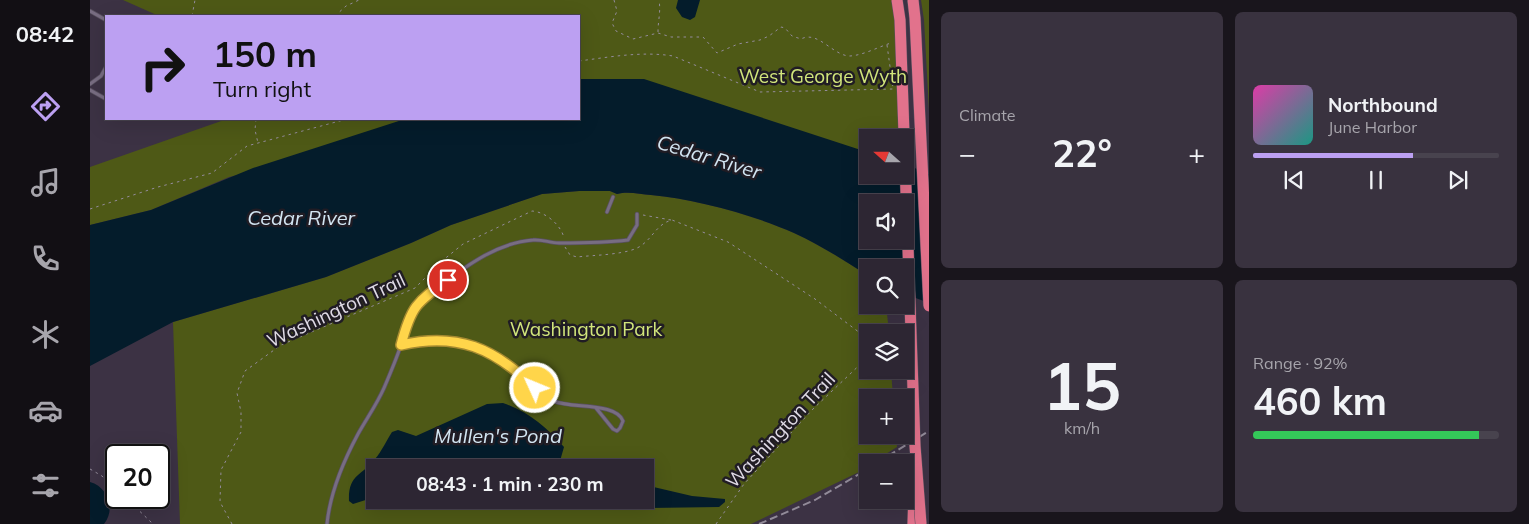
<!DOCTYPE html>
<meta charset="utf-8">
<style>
body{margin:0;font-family:Mulish,sans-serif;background:#39323f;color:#f1f3f6;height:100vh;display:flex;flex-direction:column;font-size:19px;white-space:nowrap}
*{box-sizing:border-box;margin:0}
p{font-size:16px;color:#a7a5ac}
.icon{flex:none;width:28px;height:28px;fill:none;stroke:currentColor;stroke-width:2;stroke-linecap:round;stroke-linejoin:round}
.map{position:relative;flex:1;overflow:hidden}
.sheet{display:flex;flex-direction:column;gap:12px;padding:12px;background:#19151c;width:600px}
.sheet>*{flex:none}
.top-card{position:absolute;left:15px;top:15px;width:475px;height:105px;border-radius:0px;box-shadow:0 5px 20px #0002,0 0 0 1px #48434e;background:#bca0f2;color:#111;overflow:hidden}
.needle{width:32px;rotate:291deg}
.controls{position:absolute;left:769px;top:129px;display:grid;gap:10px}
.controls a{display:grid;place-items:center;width:55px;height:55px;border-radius:0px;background:#2d2633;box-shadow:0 5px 20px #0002,0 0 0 1px #48434e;font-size:25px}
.speed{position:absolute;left:15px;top:444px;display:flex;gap:10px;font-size:25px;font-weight:700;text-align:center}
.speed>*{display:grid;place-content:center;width:65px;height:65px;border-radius:50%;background:#2d2633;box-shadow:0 5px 20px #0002,0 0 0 1px #48434e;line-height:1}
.speed .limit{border:2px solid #111;border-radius:8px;background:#fff;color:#111}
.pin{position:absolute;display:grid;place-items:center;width:42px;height:42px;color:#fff;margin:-21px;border:2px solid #fff;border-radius:50%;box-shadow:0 1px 5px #0007}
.me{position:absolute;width:55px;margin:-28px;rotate:314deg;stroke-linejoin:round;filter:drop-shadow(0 0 4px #0008)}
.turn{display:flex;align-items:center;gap:18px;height:105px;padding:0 25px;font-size:22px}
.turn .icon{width:65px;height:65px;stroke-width:2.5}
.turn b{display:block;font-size:35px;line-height:42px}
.big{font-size:38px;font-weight:700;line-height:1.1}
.sheet .tile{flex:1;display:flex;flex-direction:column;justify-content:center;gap:8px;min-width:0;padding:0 18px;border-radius:8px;background:#39323f}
.sheet .dial{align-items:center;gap:0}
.dial b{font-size:65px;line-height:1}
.song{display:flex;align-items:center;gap:15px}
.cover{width:60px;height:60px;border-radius:8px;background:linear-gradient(135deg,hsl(320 70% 55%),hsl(170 70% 35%))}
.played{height:5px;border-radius:2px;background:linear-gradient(90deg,#bca0f2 65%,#48434e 65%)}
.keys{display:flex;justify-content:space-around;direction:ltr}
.heat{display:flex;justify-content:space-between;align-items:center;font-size:28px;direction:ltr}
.charge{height:8px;border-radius:4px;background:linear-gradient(90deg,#34c759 92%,#48434e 0)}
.sheet .tiles{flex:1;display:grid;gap:12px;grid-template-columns:repeat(2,1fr)}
.trip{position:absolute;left:276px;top:459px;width:288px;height:50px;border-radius:0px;background:#2d2633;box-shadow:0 5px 20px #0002,0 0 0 1px #48434e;font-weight:700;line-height:50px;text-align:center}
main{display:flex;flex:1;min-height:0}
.tabs{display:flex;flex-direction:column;width:90px;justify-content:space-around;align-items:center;background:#120f14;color:#a7a5ac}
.tabs .icon{width:35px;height:35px}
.tabs .active{color:#bca0f2}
.tabs b{font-size:22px;color:#f1f3f6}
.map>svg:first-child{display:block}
</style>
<main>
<nav class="tabs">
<b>08:42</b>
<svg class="icon active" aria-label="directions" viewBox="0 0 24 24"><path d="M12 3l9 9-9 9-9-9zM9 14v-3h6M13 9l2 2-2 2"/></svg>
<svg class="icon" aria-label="music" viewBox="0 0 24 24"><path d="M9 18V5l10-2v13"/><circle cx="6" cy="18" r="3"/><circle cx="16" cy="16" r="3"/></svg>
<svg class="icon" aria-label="phone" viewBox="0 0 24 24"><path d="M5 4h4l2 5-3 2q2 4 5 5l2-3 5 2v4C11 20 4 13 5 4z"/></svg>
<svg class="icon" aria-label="climate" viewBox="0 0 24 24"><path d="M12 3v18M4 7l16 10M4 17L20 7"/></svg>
<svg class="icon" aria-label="car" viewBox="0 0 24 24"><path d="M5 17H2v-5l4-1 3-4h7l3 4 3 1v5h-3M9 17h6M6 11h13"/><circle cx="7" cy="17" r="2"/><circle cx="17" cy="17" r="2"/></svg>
<svg class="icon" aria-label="filters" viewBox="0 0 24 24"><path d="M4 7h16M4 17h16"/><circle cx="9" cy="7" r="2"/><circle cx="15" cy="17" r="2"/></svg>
</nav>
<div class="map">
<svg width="839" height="524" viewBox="0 0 839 524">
<rect width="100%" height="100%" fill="#3c3244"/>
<!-- green -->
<path fill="#4e5916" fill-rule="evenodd" d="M 33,0 L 806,0 L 811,44 L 817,186 L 786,175 L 815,175 L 815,138 L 778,138 L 777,172 L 611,113 L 489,110 L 489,16 L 69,16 Z
M 831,0 L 839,0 L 839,110 L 834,20 Z
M 137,119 L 397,119 L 139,177 L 61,210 L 0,225 L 0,167 Z
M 489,191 L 520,191 L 527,194 C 537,191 550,194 561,195 C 605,199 664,215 704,233 C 730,245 754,260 777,275 L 778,305 L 796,305 L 799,332 L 778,332 L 778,370 L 801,370 L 803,397 L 778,398 L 778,435 L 806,435 L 807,447 L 783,462 L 778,462 L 777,466 L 767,473 L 661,524 L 90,524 L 83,322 L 236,277 L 321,243 L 361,225 L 452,194 ZM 285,468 L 555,468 L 555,500 L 285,500 Z"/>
<!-- water -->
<path fill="#041c2b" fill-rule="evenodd" d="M 588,0 L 610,0 L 605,17 L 600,20 L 592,17 L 586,8 Z
M 489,79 L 554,79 L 777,152 L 778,175 L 815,175 L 815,164 L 839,174 L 839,303 L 815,294 L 815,268 L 778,268 L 777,275 C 754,260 730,245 704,233 C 664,215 605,199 561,195 C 551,194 537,191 527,194 L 520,191 L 489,191 L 452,194 L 361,225 L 321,243 L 236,277 L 83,322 L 0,366 L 0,225 L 61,210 L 163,168 L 315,119 L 489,119 ZM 778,202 L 815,202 L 815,240 L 778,240 Z
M 413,403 C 439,412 456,427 474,447 L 470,461 L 474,467 L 285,468 L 285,497 L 263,504 L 259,501 C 258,474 272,476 285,459 C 292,451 296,441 302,432 L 308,430 L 326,436 L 397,404 Z
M 0,482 C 18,487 26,509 14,524 L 0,524 Z
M 555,485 L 602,496 L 635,499 L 635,502 L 629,507 L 559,508 L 511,500 L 555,500 Z"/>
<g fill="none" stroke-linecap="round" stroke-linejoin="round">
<!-- lane casing -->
<g stroke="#58505f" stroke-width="4.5">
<path id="lane" d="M 0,11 L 16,20
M 0,84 L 11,76 L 16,67
M 0,90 L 16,99
M 517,212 L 523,197
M 311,345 C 351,336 393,341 425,369 C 438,379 448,394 463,401 C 482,409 526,402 533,421 L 530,428 L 527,431 L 523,429 L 506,408
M 237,524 C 240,493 253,462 268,434 C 277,418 287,404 294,388 C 300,374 306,360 311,345 C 316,327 319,311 333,297 C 366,275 401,243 443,240 C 452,239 460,243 469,243 C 492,243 515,243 538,240 L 547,225 L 547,214"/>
</g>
<!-- highway casing -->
<g stroke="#58505f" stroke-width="12">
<path id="highway" d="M 823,524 L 824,490"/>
</g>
<!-- path -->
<path stroke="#948c9b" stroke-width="1" stroke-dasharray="2.5 4" stroke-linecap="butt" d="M 524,0 L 527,11 L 522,23 L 526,31 L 543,39 L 568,33 L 581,37 L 613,37 L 627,53 L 648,44 L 670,40 L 679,36 L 691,27 L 695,28 L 702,36 L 711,39 C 728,30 743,56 760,56 C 774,55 788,47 801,43
M 102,16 L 105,0
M 245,16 L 256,6 L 269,0
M 568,32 C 568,20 571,12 569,0
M 797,45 L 803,88
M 489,61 C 520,57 552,51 583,56 L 670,92 L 803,89
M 166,119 L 165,130 L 168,143
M 0,209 L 68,187 L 122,173 L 157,146 L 257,119
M 553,215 L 581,220
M 475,247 L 480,255 L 487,257 C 503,255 540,255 552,245 C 564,236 567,224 582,220 L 638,242 L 725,299 L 778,339
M 0,469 L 12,476 L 26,489
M 36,498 L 63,524
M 142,524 L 130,502 L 131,470 L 151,432 L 151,412 L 147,393 L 155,371 L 191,345 L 325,288 L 352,261 L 373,244 L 442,211 C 456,212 471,225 474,238
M 626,524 L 654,484 L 722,410 L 778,357"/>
<!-- lane -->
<use href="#lane" stroke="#786d82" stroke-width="3"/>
<!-- highway -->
<use href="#highway" stroke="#e2728c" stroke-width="11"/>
<!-- rail -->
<path stroke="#928b99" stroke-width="2" stroke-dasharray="8 4" stroke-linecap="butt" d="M 788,462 L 839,431
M 669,524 L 725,500 L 778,469"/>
<!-- highway-bridge casing -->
<g stroke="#58505f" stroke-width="12" stroke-linecap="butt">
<path id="highway-bridge" d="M 807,0 L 810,20 L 825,446 L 831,524
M 823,0 L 825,18 L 839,306"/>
</g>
<!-- highway-bridge -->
<use href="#highway-bridge" stroke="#e2728c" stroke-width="11"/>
</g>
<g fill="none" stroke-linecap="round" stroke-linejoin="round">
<!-- route casing -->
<g stroke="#a68a30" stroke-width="12">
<path id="route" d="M 358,280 C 326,302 321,307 311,345 C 368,332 404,348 445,388"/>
</g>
<!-- route -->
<use href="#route" stroke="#ffd54a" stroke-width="9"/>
</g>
<g text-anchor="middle" stroke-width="5" stroke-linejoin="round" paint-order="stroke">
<!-- park labels -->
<g font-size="19" fill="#d1e57b" stroke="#201c24">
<text x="733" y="83">West George Wyth</text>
<text x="496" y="336">Washington Park</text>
</g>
<!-- street labels -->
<g font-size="19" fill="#e0dbe6" stroke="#201c24">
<text transform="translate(246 310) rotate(-25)" y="7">Washington Trail</text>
<text transform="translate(690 430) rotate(-47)" y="7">Washington Trail</text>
</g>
<!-- water labels -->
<g font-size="20" font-style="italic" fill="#d2e5f2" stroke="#201c24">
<text transform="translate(619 157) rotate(17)" y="7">Cedar River</text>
<text x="211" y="225">Cedar River</text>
<text x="408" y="443">Mullen's Pond</text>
</g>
</g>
</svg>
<div class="controls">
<a><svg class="needle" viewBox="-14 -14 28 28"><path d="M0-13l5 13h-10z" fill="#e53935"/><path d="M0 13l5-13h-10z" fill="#a7a5ac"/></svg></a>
<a><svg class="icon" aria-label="sound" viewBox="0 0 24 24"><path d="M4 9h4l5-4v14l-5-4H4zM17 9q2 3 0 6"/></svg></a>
<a><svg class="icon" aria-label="search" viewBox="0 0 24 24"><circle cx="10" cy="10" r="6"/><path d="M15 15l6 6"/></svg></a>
<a><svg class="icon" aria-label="layers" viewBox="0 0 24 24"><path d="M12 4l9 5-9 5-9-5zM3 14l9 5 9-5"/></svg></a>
<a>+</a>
<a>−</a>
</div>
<div class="speed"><div class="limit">20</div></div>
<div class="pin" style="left:358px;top:280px;background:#d93025"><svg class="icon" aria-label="arrive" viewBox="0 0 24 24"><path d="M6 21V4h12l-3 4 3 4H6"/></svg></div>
<svg class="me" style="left:445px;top:388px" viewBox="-20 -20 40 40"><circle r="17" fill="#ffd54a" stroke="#fff" stroke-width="3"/><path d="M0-11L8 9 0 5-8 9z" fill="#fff"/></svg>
<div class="trip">08:43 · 1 min · 230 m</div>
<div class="top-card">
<div class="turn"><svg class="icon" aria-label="right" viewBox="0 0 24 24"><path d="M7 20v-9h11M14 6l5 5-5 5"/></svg><div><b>150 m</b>Turn right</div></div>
</div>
</div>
<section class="sheet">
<div class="tiles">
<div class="tile"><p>Climate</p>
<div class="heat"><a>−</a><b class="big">22°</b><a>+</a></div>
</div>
<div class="tile">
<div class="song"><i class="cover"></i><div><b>Northbound</b><p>June Harbor</p></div></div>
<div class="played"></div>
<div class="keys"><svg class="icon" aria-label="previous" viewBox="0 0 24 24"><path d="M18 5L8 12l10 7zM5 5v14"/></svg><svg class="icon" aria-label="pause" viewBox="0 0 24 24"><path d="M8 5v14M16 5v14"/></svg><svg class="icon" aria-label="next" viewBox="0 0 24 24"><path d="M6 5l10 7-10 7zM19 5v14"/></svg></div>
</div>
<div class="tile dial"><b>15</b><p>km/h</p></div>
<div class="tile"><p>Range · 92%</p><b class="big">460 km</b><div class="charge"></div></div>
</div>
</section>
</main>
